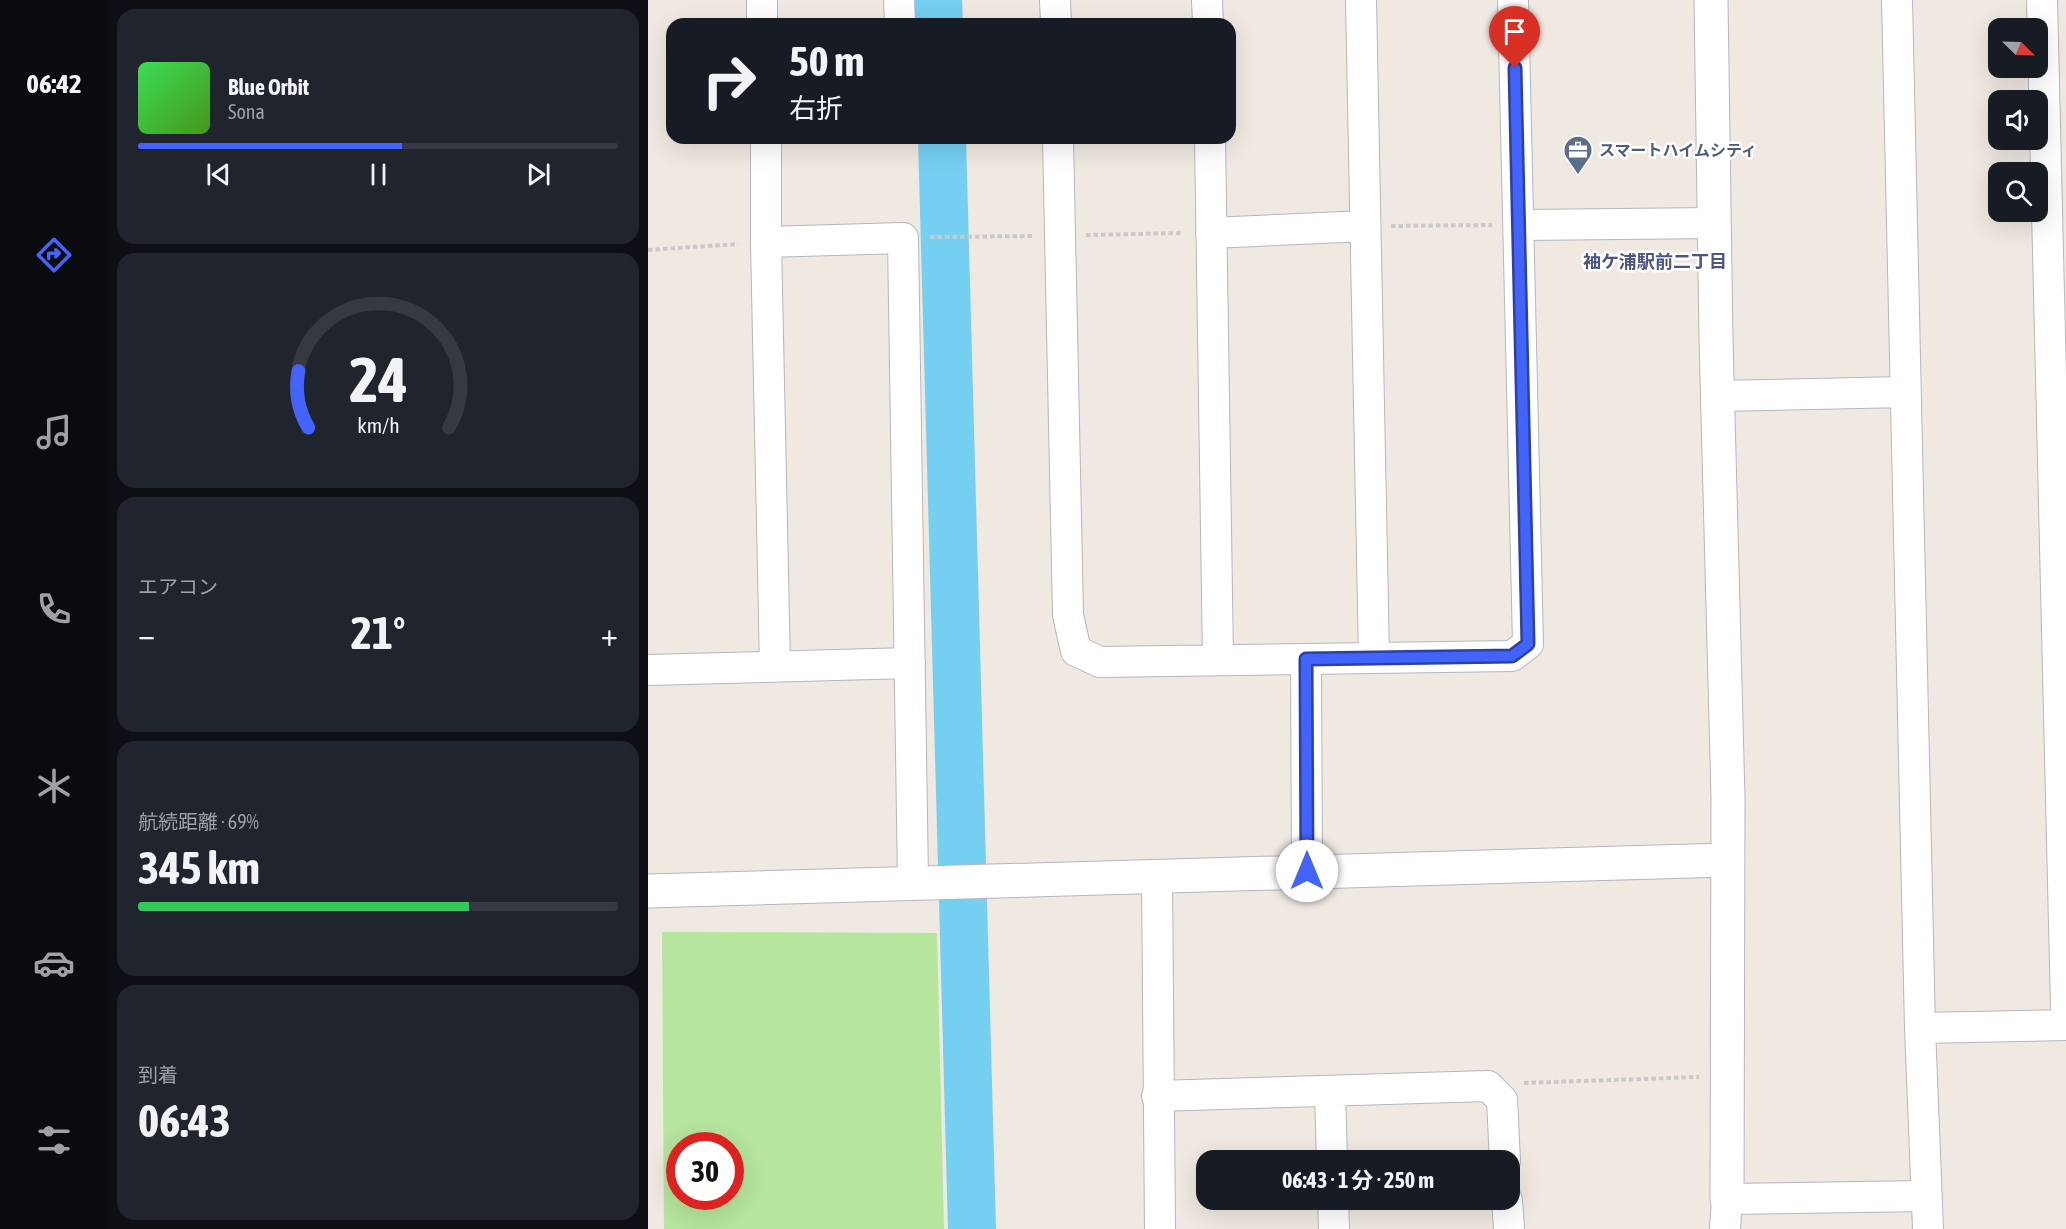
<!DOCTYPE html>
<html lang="ja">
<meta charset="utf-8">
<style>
body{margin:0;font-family:"Asap Condensed","Noto Sans JP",sans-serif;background:#20242c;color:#f1f3f6;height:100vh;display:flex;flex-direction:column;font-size:22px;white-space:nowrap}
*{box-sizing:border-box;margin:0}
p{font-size:20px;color:#9ea1a6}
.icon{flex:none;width:33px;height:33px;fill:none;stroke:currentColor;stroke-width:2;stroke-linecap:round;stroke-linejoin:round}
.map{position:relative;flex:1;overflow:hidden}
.panel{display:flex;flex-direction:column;gap:9px;padding:9px;background:#0d0f14;width:540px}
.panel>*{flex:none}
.banner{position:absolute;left:18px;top:18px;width:570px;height:126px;border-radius:18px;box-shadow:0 6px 24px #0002;background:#171b24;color:#f1f3f6;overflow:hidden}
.needle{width:39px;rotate:113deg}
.buttons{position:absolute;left:1340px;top:18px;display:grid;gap:12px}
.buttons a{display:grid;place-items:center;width:60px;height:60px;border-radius:12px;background:#171b24;box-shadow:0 6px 24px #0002;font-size:30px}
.speed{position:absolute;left:18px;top:1132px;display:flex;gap:12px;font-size:30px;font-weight:700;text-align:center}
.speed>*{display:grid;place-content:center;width:78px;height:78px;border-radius:50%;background:#171b24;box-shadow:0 6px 24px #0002;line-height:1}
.speed .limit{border:9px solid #d22;background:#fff;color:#111}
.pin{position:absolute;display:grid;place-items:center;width:51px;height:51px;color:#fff;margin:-62px -26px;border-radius:50% 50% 50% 0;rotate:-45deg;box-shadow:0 0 6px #0007}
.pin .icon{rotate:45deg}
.me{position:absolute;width:66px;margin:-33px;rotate:0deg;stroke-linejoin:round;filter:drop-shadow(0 0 4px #0008)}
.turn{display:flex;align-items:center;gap:21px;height:126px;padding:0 24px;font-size:27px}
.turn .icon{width:78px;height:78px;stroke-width:2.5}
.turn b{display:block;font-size:42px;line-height:51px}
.big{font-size:45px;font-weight:700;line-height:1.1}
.panel .tile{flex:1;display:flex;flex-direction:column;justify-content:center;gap:9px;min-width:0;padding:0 21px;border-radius:18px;background:#20242c}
.panel .dial{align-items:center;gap:0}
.dial svg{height:156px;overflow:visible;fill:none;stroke:#363941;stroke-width:7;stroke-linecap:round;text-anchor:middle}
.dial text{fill:#f1f3f6;stroke:none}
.song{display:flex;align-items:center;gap:18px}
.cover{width:72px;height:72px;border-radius:9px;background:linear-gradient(135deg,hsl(130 70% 55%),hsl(100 70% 35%))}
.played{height:6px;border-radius:3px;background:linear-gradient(90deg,#4264fb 55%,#363941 55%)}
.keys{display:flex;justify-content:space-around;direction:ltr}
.heat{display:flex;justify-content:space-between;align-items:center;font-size:33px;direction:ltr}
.charge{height:9px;border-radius:4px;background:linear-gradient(90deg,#34c759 69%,#363941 0)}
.trip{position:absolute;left:548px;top:1150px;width:324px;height:60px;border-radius:18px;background:#171b24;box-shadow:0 6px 24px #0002;font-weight:700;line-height:60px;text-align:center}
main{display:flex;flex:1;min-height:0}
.menu{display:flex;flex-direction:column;width:108px;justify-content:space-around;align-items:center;background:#090b0e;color:#9ea1a6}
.menu .icon{width:42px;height:42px}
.menu .active{color:#4264fb}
.menu b{font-size:27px;color:#f1f3f6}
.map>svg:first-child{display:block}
</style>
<main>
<nav class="menu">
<b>06:42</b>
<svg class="icon active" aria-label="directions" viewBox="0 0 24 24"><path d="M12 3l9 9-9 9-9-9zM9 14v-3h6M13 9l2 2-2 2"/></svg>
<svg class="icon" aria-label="music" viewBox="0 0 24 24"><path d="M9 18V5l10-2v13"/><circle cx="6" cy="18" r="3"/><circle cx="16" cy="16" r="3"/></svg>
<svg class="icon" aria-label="phone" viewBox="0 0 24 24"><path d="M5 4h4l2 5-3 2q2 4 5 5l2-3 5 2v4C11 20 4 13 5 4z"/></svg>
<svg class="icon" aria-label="climate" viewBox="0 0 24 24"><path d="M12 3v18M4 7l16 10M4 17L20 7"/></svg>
<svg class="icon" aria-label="car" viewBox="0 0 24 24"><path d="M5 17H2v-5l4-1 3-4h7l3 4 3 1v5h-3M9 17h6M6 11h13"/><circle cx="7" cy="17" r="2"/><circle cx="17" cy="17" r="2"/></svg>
<svg class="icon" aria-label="filters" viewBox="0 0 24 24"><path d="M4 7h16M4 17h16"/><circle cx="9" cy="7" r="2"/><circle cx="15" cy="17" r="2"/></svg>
</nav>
<section class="panel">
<div class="tile">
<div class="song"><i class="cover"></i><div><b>Blue Orbit</b><p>Sona</p></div></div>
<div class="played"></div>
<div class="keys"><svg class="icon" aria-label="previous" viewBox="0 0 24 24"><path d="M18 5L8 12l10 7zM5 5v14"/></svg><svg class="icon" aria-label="pause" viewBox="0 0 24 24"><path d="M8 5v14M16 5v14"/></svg><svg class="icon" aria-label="next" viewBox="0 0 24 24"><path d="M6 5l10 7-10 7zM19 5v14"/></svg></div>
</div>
<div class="tile dial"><svg viewBox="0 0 100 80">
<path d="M14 69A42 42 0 1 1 86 69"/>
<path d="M14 69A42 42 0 0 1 9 40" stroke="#4264fb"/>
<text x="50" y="56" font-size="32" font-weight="700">24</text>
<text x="50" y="72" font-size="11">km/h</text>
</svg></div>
<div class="tile"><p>エアコン</p>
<div class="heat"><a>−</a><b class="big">21°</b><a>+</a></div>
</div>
<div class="tile"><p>航続距離 · 69%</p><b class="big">345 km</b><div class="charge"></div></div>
<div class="tile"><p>到着</p><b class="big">06:43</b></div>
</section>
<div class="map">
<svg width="1418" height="1229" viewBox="0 0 1418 1229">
<rect width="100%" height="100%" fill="#efe9e1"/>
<!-- green -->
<path fill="#b6e59e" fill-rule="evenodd" d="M 14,932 L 289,933 L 296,1229 L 16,1229 ZM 32,1146 L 82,1146 L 82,1197 L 32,1197 Z"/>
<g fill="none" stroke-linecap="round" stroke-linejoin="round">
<!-- river -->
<path stroke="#75cff0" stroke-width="48" d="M 290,0 L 291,24
M 294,138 L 324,1229"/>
<!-- minor casing -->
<g stroke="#b4b7c1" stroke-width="32">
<path id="minor" d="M 114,0 L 114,24
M 251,0 L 252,24
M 407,0 L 408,24
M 559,0 L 560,24
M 713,0 L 726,658
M 1249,0 L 1272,1028 L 1280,1229
M 1394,0 L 1418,1008
M 118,138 L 118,242 L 127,667
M 410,138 L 420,615 L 428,651 L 452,662 L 864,656 L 880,644 L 865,0
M 562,138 L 570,660
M 872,225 L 1066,223
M 563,233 L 717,226
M 118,242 L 255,238 L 265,881
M 1069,396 L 1257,392
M 658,659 L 659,871
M 0,670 L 262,663
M 509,875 L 512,1229
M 1272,1028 L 1418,1025
M 682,1091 L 684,1161
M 509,1096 L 840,1086 L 854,1100 L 857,1161
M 685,1200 L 686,1229
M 859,1200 L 861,1229
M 1077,1229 L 1079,1199 L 1277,1196"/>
</g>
<!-- tertiary casing -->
<g stroke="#b4b7c1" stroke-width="35">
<path id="tertiary" d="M 1063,0 L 1068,339 L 1080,798 L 1079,1199
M 0,891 L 1080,860"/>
</g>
<!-- path -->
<path stroke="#c9c9c9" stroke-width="4" stroke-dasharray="4.5 3" stroke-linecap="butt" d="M 743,226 L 844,225
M 438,235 L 535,233
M 282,237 L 385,236
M 0,250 L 90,244
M 876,1083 L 1051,1077"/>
<!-- minor -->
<use href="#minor" stroke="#fff" stroke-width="30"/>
<!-- tertiary -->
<use href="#tertiary" stroke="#fff" stroke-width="33"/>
</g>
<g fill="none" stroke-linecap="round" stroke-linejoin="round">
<!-- route casing -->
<g stroke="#2b41a3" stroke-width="15">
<path id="route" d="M 659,871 L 658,659 L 864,656 L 880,644 L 867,68"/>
</g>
<!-- route -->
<use href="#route" stroke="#4264fb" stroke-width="10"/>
</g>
<!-- icons -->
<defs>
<g id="office-pin" transform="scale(1.5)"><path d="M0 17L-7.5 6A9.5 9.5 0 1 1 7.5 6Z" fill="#5c6f8a" stroke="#fff"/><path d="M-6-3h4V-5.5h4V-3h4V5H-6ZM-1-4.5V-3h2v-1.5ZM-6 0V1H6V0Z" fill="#fff"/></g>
</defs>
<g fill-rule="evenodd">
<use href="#office-pin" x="930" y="150"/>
</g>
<g text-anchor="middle" stroke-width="5" stroke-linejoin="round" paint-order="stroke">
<!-- service labels -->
<g font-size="16" font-weight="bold" fill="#4e5e75" stroke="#fff" text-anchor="start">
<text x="951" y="156">スマートハイムシティ</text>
</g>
<!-- neighbourhood labels -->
<g font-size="18" font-weight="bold" fill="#4d5680" stroke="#fff">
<text x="1007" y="268">袖ケ浦駅前二丁目</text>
</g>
</g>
</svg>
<div class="buttons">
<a><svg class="needle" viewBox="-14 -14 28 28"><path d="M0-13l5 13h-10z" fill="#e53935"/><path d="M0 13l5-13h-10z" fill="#9ea1a6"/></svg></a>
<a><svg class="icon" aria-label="sound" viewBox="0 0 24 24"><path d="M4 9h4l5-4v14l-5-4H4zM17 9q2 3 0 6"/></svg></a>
<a><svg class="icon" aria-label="search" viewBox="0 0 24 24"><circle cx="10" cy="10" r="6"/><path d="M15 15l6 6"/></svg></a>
</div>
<div class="speed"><div class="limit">30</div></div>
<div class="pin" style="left:867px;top:68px;background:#d93025"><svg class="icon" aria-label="arrive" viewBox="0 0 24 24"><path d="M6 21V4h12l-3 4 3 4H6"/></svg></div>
<svg class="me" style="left:659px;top:871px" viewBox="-20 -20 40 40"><circle r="19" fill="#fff"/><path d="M0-13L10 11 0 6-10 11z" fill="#4264fb"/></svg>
<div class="trip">06:43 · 1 分 · 250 m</div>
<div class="banner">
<div class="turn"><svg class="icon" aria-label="right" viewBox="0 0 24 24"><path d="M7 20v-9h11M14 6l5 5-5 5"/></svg><div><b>50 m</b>右折</div></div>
</div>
</div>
</main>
